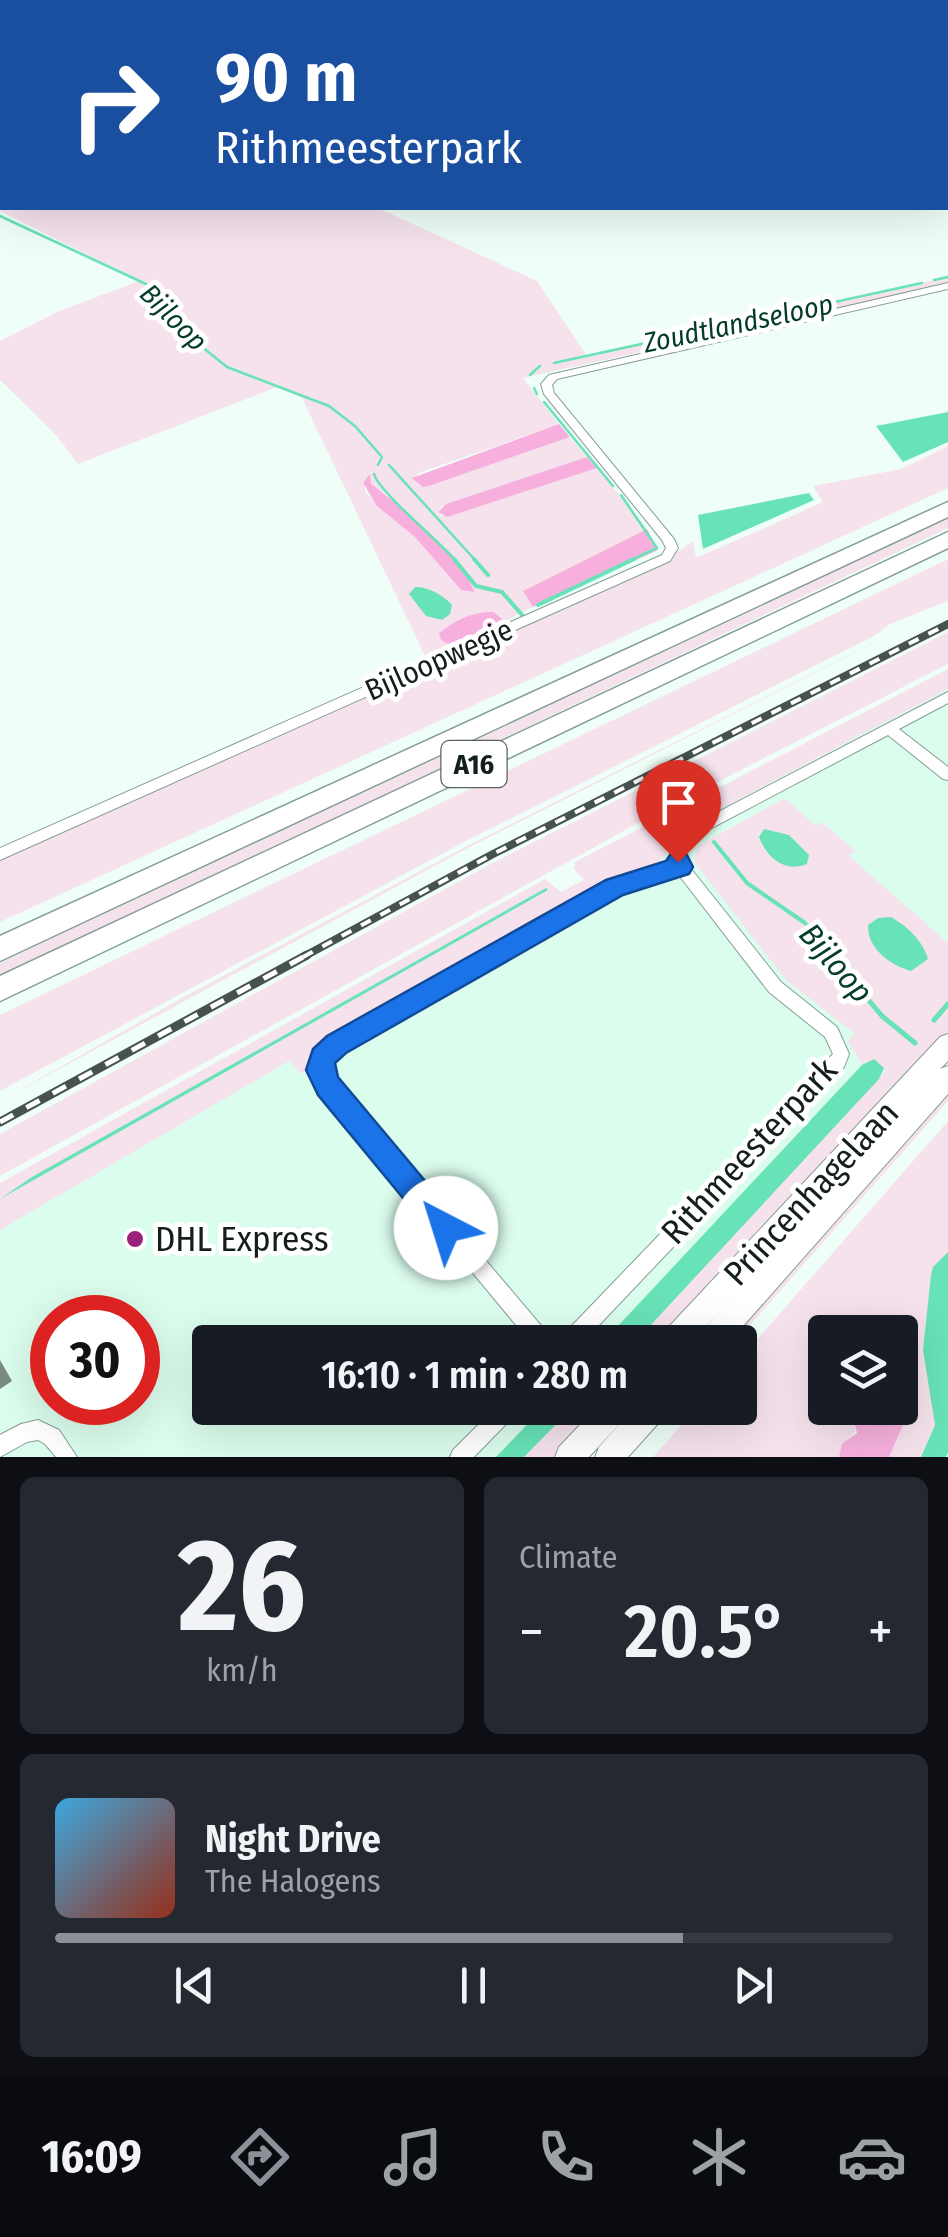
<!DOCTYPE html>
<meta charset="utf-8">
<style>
body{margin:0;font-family:"Fira Sans Condensed",sans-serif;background:#242831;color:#f1f3f6;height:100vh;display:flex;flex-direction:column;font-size:38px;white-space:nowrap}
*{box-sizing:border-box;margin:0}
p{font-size:32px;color:#9ea1a6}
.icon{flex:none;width:55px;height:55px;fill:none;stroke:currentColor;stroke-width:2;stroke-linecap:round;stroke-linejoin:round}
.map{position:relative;height:1457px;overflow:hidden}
.drawer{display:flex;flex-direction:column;gap:20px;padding:20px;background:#0d0f14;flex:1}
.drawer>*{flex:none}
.banner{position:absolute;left:0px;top:0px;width:950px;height:210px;box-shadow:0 10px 40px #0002;background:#1a4fa0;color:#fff;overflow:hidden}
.controls{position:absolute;left:808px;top:1315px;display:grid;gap:20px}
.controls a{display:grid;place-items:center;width:110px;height:110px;border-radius:10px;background:#171b24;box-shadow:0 10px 40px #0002;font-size:50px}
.speed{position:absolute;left:30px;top:1295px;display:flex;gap:20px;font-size:50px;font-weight:700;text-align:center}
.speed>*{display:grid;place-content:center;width:130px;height:130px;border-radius:50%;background:#171b24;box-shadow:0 10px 40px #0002;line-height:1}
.speed .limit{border:15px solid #d22;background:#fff;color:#111}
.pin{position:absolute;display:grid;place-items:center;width:85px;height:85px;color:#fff;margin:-102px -42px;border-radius:50% 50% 50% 0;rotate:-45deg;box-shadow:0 0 10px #0007}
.pin .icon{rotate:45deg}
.me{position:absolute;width:110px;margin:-55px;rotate:320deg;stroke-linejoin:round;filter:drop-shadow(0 0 8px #0008)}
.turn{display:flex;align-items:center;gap:35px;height:210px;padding:0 50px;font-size:45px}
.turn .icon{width:130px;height:130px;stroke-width:2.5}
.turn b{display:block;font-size:70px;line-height:85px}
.big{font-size:75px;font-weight:600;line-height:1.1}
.drawer .widget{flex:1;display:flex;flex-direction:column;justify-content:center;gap:15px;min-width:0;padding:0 35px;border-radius:15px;background:#242831}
.drawer .dial{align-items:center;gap:0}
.dial b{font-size:130px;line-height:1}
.song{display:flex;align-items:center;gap:30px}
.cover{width:120px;height:120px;border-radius:15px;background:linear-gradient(135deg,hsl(200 70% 55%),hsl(10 70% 35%))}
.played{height:10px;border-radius:5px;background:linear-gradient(90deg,#8c9099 75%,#363941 75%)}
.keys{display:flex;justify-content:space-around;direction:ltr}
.heat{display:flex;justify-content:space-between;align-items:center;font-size:55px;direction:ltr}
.drawer .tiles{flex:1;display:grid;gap:20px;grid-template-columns:1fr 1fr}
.widget:last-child{grid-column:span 2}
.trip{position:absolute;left:192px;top:1325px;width:565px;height:100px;border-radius:10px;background:#171b24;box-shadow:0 10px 40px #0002;font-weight:600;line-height:100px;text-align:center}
.tab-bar{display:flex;height:160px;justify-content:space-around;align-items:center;background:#090b0e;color:#9ea1a6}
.tab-bar .icon{width:70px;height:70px}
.tab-bar .on{color:#8c9099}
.tab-bar b{font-size:45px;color:#f1f3f6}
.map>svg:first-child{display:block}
</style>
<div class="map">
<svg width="948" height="1457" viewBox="0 0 948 1457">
<rect width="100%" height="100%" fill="#effff8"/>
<!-- built -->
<path fill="#dbfdee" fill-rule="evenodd" d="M 948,671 L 948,1025 L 650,1342 L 210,1342 L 210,1408 L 589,1408 L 542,1457 L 0,1457 L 0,1185 L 560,894 ZM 52,1318 L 138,1318 L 138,1402 L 52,1402 Z"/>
<!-- green -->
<path fill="#f5e2ed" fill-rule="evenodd" d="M 0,0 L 571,2 L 2,2 L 2,208 L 378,208 L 537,281 L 587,356 L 948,277 L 948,284 L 523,378 L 559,424 L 416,474 L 429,486 L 570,437 L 587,457 L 446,504 L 440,508 L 441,516 L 597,468 L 647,529 L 523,591 L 533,607 L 506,621 L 500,615 L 441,640 L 450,645 L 425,656 L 302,398 L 277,387 L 78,464 L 56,435 L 0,380 L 0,341 L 57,312 L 139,281 L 0,211 ZM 363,483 C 395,488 448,557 471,581 L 461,590 L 415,537 L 366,493 Z
M 948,446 L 948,488 L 0,922 L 0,859 L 652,570 L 693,541 L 696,558 L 823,502 L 813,486 L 901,469 Z
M 948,519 L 948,528 L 0,976 L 0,963 Z
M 948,559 L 948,601 L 890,624 L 874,636 L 464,842 L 0,1091 L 0,1015 Z
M 948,606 L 468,848 L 0,1101 L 189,994 L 467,846 Z
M 948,632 L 948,664 L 647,818 L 0,1176 L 0,1134 L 485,867 Z
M 948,669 L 948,689 L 686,827 C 672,837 671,850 660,861 C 648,872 626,875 612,881 L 323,1043 L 311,1056 L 310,1068 L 301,1074 L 289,1061 L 0,1230 L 0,1183 L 545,879 L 561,892 L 584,880 L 574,869 L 575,862 Z
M 785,798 L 816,826 L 822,822 L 855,851 L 849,856 L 948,943 L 948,1036 L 664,1342 L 635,1342 L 885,1071 L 874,1059 L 862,1065 L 848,1041 L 855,1034 L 786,980 L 694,862 L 698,846 Z
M 948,1087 L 948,1101 L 735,1342 L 721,1342 Z
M 948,1121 L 948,1252 L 931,1275 L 929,1377 L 935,1425 L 921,1457 L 889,1457 L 906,1418 L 900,1401 L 900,1332 L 825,1332 L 825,1408 L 851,1408 C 866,1432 846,1437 839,1457 L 653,1457 L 697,1408 L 740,1408 L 740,1359 Z
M 572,1408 L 603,1408 L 557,1457 L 524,1457 Z"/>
<!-- forest -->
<path fill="#f7b0de" d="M 559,424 L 570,437 L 429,486 L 423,487 L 412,478 Z
M 587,457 L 597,468 L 447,517 L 438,512 L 446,504 Z
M 370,474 L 371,484 C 396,501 469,565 474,592 L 461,590 L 415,537 L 377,506 L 363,483 Z
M 647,529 L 658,550 L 533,607 L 523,591 Z
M 493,612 L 506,621 L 450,645 L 441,640 L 439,633 C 454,621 473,611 493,612 Z
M 900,1401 L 906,1418 L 889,1457 L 839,1457 L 842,1444 L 857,1433 L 851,1408 L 900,1408 Z"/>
<!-- water -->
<path fill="#68e2b7" d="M 948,412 L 948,442 L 903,462 L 876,426 Z
M 809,493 L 814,500 L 703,549 L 698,515 Z
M 415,587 C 429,587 443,595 452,605 L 450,614 L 442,620 L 426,616 L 409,594 Z
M 764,829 L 789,835 L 809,855 L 807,864 C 785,873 767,858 759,837 Z
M 546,888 L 548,890 L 0,1199 L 32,1177 Z
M 891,917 C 907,926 923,941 928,959 L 911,971 C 890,965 867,948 868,925 L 878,918 Z
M 874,1059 L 884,1068 L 879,1079 L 635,1342 L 603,1342 L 862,1065 Z
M 948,1252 L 948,1453 L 946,1457 L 921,1457 L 935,1425 L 923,1350 L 931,1275 L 933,1267 Z
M 543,1408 L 572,1408 L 524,1457 L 496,1457 Z"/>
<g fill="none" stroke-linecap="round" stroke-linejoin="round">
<!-- stream-far2 -->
<path stroke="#68e2b7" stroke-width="2.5" d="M 0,216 L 148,285 L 191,338 L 227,367 L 329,406 L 355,426 L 382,457 L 378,465
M 934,280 L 948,277
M 554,363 L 922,283
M 530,375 L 540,366
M 534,388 L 537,394
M 544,402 L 613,486
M 389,465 L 476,561
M 374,474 C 379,492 438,540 456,561
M 621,495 L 657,548 L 629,561"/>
<!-- stream-far1 -->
<path stroke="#68e2b7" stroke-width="4" d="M 454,559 L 476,586 L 502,592 L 523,616
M 474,559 L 488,575
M 538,605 L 634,559
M 714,842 L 747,883 L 805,923 L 833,957"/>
<!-- stream -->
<path stroke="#68e2b7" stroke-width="5" d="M 831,955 L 882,1016 L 915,1043
M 934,1020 L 948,1004"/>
<!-- minor casing -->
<g stroke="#869e94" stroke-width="2">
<path id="minor" d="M 677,0 L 688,0 L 690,2 L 680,2 Z
M 948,283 L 948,289 L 557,379 L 552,385 L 554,393 L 674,539 L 678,548 L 670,561 L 0,860 L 0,848 L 662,555 L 666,548 L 662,540 L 544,394 L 541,384 L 549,375 Z
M 948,692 L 948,703 L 899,729 L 948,767 L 948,780 L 943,779 L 888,735 L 687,841 L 684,852 L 688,865 L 781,982 L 837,1027 L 849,1054 L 844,1067 L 583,1342 L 561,1342 L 563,1335 L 833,1054 L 825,1037 L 769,992 L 678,874 L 620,892 L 343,1049 L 329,1066 L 335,1082 L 549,1335 L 551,1342 L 530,1342 L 322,1091 L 312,1064 L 331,1039 L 610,883 L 673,864 L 670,852 L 676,834 Z
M 495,1408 L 518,1408 L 515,1415 L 474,1457 L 450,1457 L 453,1450 Z
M 38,1420 L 59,1430 L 77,1457 L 56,1457 L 45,1444 L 38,1440 L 27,1442 L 0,1457 L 0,1435 L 21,1424 Z"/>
</g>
<!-- secondary casing -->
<g stroke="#869e94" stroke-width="2">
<path id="secondary" d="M 948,1034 L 948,1061 L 940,1069 L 948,1066 L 948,1094 L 729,1342 L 697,1342 L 701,1332 L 722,1310 L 692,1342 L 661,1342 L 664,1332 L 940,1037 Z
M 596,1408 L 629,1408 L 625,1418 L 589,1457 L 555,1457 L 559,1447 Z
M 634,1408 L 667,1408 L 663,1418 L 628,1457 L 595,1457 L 599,1447 Z"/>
</g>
<!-- motorway casing -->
<g stroke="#869e94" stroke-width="3">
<path id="motorway" d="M 948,502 L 948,517 L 0,961 L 0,936 Z
M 948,532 L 948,548 L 0,1001 L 0,976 Z"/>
</g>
<!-- minor -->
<use href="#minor" fill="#fff" fill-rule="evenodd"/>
<!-- secondary -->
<use href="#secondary" fill="#fff" fill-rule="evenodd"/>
<!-- motorway -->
<use href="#motorway" fill="#fff" fill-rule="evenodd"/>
<!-- rail-far1 casing -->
<g stroke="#47524e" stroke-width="8">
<path id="rail-far1" d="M 303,957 L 493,854 L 948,624"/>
</g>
<!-- rail casing -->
<g stroke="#47524e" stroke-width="9">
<path id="rail" d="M 0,1122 L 307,955"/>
</g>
<!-- rail-far1 -->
<use href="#rail-far1" stroke="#fff" stroke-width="4" stroke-dasharray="11" stroke-linecap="butt"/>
<!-- rail -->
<use href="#rail" stroke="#fff" stroke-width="5" stroke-dasharray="15" stroke-linecap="butt"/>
</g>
<!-- shaded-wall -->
<path fill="#7a8b83" d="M 0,1360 L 12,1381 L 0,1389 Z"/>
<!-- route -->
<path fill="#1a73e8" stroke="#114b97" stroke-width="2.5" d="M 678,852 L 687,855 L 693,867 L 689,874 L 623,895 L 346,1053 L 335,1063 L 338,1077 L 457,1219 L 461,1228 L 457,1238 L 446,1243 L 436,1238 L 318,1095 L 306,1070 L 313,1049 L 327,1036 L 606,880 L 666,861 L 670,855 Z"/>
<!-- markers -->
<circle fill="#9b227c" stroke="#fff" stroke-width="4" cx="135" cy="1239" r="10"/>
<g text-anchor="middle" stroke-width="10" stroke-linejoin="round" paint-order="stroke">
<!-- far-water labels -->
<g font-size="28" font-style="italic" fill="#043c2c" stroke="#fff">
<text transform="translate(174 317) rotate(45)" y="10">Bijloop</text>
<text transform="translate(738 323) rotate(-12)" y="10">Zoudtlandseloop</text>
</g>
<!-- shield labels -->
<rect fill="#fff" stroke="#5a625f" stroke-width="2.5" x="441.5" y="741" width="65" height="46" rx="8"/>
<g font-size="28" font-weight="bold" fill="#141e1a">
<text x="474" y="774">A16</text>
</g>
<!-- street labels -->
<g font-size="30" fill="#141e1a" stroke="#fff">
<text transform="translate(439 660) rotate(-24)" y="10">Bijloopwegje</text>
</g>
<!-- water labels -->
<g font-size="32" font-style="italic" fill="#043c2c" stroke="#fff">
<text transform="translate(836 963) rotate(49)" y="11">Bijloop</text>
</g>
<!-- near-street labels -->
<g font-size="35" fill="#141e1a" stroke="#fff">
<text transform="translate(749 1151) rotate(-47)" y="12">Rithmeesterpark</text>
<text transform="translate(811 1193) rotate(-47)" y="12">Princenhagelaan</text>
</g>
<!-- near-poi labels -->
<g font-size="35" fill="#141e1a" stroke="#fff" text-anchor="start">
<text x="155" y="1251">DHL Express</text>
</g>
</g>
</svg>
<div class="controls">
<a><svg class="icon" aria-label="layers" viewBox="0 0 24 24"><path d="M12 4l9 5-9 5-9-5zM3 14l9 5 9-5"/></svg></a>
</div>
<div class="speed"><div class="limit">30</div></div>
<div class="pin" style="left:678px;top:862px;background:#d93025"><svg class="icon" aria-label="arrive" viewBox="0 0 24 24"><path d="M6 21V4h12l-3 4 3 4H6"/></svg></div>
<svg class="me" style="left:446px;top:1228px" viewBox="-20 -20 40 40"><circle r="19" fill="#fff"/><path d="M0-13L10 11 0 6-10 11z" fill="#1a73e8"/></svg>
<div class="trip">16:10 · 1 min · 280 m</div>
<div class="banner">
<div class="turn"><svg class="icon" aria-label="right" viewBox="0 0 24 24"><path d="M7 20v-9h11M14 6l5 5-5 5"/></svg><div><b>90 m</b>Rithmeesterpark</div></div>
</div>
</div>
<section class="drawer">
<div class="tiles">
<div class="widget dial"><b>26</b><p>km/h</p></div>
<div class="widget"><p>Climate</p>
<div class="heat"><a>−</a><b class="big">20.5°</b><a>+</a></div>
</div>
<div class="widget">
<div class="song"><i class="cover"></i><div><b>Night Drive</b><p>The Halogens</p></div></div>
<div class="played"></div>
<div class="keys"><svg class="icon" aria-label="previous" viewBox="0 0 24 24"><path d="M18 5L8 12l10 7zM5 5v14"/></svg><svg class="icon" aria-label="pause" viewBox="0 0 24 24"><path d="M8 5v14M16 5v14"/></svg><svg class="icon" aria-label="next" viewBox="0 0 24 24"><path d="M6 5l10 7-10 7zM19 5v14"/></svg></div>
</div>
</div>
</section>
<nav class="tab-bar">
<b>16:09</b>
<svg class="icon on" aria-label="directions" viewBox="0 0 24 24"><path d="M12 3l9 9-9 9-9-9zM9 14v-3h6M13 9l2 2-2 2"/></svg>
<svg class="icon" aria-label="music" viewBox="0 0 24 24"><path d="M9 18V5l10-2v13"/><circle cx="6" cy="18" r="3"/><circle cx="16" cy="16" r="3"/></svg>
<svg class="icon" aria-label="phone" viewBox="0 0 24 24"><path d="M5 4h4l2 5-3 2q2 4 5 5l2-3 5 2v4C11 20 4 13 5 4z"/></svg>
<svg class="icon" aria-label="climate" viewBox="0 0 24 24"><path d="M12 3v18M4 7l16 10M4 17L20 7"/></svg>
<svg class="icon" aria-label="car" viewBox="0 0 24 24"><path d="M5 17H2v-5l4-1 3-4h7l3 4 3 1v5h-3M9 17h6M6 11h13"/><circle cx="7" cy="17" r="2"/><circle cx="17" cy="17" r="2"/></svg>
</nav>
